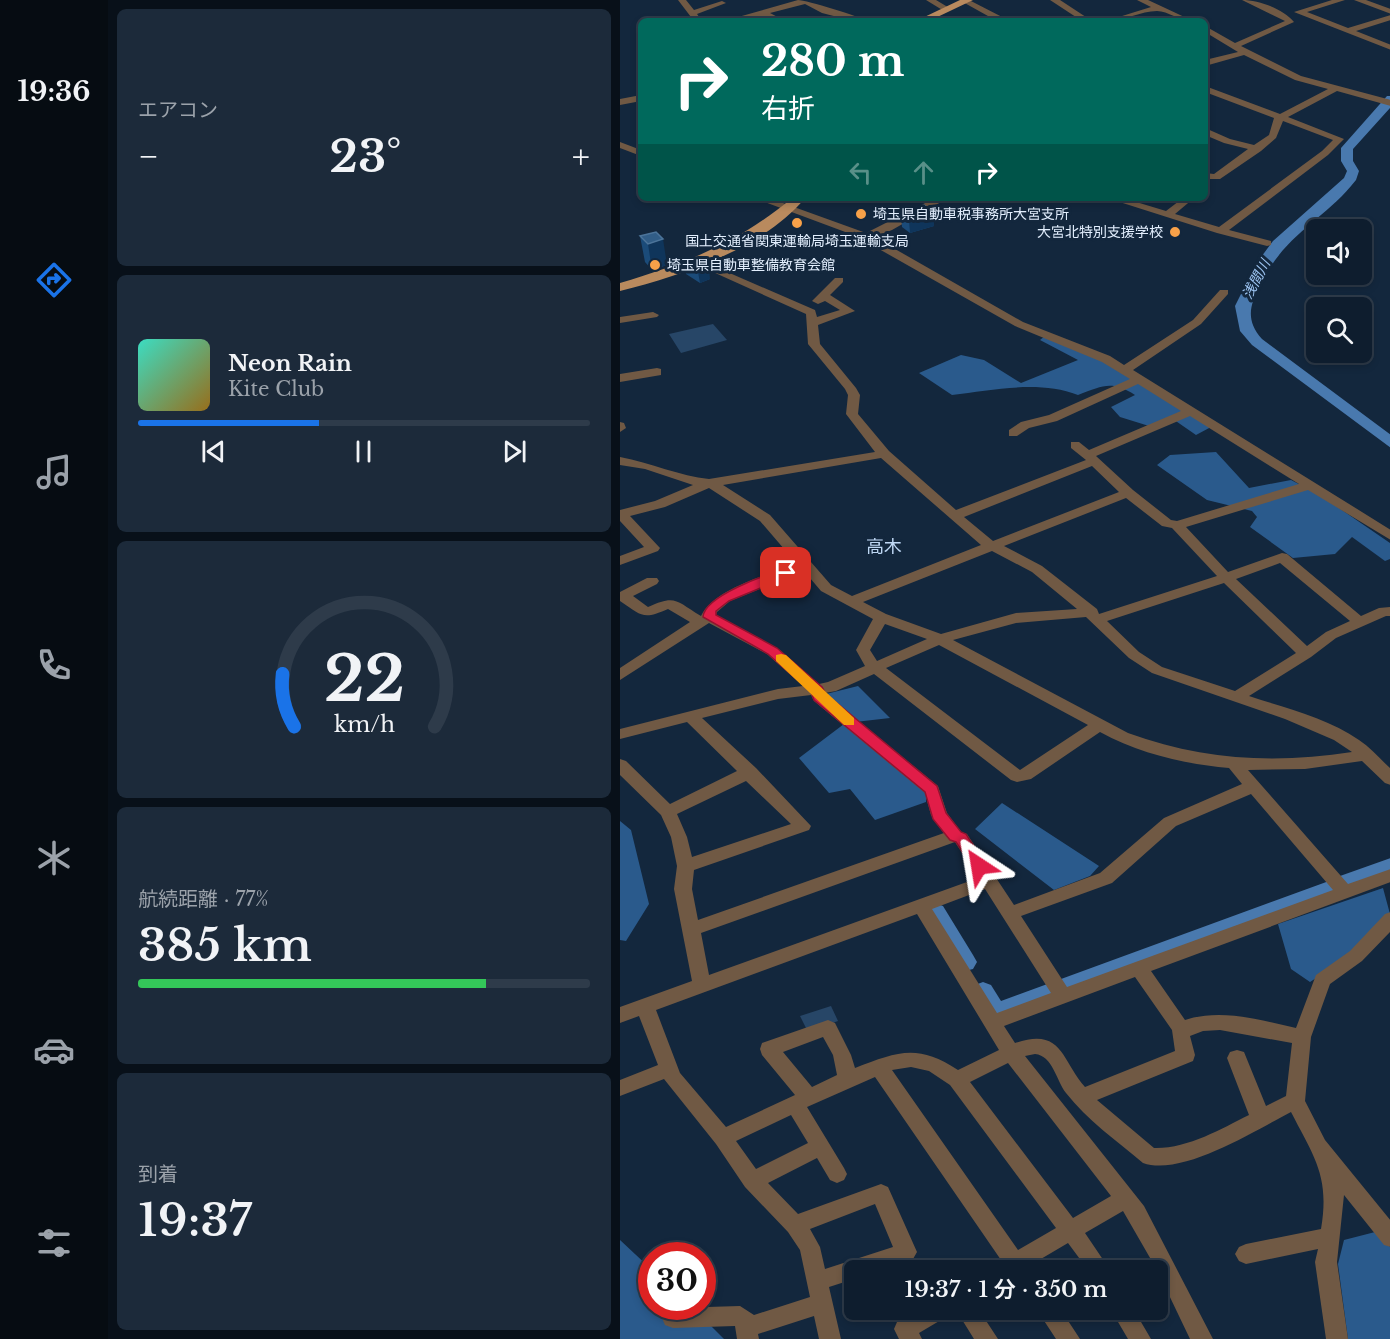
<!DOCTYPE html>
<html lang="ja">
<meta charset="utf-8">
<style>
body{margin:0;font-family:"Libre Baskerville","Noto Sans JP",serif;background:#1c2a3a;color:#f1f3f6;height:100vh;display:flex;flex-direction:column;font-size:22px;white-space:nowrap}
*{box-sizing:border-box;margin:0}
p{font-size:20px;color:#9ba2aa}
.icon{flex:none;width:33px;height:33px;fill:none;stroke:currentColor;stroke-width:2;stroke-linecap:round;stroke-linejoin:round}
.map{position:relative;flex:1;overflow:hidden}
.sheet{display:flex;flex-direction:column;gap:9px;padding:9px;background:#081019;width:512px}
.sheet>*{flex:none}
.hud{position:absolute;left:18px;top:18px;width:570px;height:183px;border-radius:9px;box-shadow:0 3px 9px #0003,0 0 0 2px #2e3b4a;background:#00695c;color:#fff;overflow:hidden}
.controls{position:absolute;left:686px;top:219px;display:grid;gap:12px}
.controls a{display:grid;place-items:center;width:66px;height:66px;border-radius:9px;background:#0e1d2e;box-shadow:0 3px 9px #0003,0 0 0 2px #2e3b4a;font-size:30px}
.speed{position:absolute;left:18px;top:1242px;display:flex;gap:12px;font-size:30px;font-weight:700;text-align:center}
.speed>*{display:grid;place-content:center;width:78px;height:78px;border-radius:50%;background:#0e1d2e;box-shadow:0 3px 9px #0003,0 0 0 2px #2e3b4a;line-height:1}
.speed .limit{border:9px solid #d22;background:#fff;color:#111}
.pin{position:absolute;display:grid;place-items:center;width:51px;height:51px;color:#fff;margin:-26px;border-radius:12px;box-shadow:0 3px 9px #0006}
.me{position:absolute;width:66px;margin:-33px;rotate:327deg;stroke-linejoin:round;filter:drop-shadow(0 0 4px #0008)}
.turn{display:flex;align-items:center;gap:21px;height:126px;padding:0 24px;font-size:27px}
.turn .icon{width:78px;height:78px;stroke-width:2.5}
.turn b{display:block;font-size:42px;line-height:51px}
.lanes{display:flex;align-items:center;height:57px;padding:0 24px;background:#0003;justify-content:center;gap:30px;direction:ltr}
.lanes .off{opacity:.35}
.big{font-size:45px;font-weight:600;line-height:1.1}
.sheet .widget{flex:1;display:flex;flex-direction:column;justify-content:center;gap:9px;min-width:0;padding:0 21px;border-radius:9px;background:#1c2a3a}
.sheet .dial{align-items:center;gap:0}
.dial svg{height:156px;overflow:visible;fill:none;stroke:#2e3b4a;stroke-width:7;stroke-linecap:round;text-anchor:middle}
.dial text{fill:#f1f3f6;stroke:none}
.song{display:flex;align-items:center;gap:18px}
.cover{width:72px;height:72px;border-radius:9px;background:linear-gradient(135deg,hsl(170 70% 55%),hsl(40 70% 35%))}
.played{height:6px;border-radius:3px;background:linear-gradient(90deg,#1a73e8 40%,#2e3b4a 40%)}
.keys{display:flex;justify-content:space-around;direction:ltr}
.heat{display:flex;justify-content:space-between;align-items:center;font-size:33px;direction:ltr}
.charge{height:9px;border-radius:4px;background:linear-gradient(90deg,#34c759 77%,#2e3b4a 0)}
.trip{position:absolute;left:224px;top:1260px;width:324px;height:60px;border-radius:9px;background:#0e1d2e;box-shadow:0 3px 9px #0003,0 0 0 2px #2e3b4a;font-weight:600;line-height:60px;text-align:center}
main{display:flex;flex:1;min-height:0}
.tab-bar{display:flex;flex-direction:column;width:108px;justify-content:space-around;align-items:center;background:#060c12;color:#9ba2aa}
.tab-bar .icon{width:42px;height:42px}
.tab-bar .current{color:#1a73e8}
.tab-bar b{font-size:27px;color:#f1f3f6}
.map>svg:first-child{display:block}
</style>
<main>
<nav class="tab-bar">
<b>19:36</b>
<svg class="icon current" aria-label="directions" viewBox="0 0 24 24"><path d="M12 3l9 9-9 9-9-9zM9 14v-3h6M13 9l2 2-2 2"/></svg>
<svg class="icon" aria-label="music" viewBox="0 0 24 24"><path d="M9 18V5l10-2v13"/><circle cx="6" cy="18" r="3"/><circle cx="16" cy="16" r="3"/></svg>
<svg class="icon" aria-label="phone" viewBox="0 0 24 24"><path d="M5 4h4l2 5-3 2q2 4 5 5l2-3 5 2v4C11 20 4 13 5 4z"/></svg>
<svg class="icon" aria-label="climate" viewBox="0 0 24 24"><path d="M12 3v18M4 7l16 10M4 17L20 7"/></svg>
<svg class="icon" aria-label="car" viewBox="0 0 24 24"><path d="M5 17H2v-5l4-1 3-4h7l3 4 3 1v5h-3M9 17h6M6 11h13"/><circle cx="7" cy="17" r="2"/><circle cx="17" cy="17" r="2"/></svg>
<svg class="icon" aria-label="filters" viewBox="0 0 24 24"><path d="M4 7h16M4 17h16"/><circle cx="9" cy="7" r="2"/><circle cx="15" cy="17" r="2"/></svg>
</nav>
<section class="sheet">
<div class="widget"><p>エアコン</p>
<div class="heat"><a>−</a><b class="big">23°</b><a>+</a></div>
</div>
<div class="widget">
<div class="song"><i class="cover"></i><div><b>Neon Rain</b><p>Kite Club</p></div></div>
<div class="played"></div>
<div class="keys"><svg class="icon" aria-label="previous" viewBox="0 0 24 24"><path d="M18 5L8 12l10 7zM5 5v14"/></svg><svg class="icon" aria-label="pause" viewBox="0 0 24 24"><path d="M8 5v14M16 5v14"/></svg><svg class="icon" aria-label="next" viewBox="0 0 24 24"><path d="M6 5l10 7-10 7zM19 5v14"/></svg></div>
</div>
<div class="widget dial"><svg viewBox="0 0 100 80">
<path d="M14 69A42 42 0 1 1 86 69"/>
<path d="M14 69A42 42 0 0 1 8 42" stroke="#1a73e8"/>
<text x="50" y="56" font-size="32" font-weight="700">22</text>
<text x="50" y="72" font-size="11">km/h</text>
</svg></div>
<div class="widget"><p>航続距離 · 77%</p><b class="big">385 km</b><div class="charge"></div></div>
<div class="widget"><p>到着</p><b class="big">19:37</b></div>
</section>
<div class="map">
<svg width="771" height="1339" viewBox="0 0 771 1339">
<rect width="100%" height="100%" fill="#13273d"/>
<!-- green -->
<path fill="#274667" d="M 93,324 L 107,340 L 61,353 L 49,334 Z
M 211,1006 L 218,1021 L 188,1032 L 180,1016 Z"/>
<!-- forest -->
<path fill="#2a5a8c" d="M 425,336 L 480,359 L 591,427 L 576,435 L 550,417 L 529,426 L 500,417 L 491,407 L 515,395 C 491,380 483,386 458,395 C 419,380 373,390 332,395 L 299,373 L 341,355 L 364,360 L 401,383 L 458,360 L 420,340 Z
M 596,452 L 629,488 L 671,480 L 700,495 L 770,543 L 770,559 L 765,561 L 732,537 L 715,554 L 673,558 L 630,527 L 637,517 L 632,511 L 587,500 L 537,465 L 550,455 Z
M 238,686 L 270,718 L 235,722 L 206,694 Z
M 224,724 L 306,791 L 306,802 L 255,820 L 230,789 L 209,793 L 179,758 Z
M 382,803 L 479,866 L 470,876 L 434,890 L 355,829 Z
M 0,821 L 11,830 L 29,904 L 6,941 L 0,940 Z
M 763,888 L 770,914 L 733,954 L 690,982 L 671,969 L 658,924 Z
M 759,1231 L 770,1247 L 770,1339 L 728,1339 L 718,1264 L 724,1240 Z
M 0,1240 L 31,1269 L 32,1306 L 72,1307 L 104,1339 L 0,1339 Z"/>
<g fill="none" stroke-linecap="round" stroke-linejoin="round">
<!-- river -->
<path fill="#4979ae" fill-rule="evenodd" d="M 767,96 L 771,96 L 771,107 L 733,149 L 733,161 L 739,171 L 736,180 C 704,221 666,232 640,285 C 630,305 625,320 642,339 L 771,435 L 771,448 L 632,345 L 620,331 L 615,306 L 636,264 L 653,241 L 724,178 L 727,171 L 721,161 L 721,148 Z
M 771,858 L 771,875 L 728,890 L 720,888 L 717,882 L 720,876 Z
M 709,881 L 717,883 L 720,889 L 717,895 L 455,993 L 442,994 L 440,998 L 378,1023 L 366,1020 L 351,992 L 355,985 L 363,982 L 371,985 L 381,1001 Z
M 315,903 L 323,906 L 353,955 L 357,962 L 353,969 L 345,971 L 337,969 L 307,918 L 304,912 L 307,906 Z"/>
<!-- minor -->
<path fill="#705944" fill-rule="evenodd" d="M 58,0 L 66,0 L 74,10 L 102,1 L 106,3 L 77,14 L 82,21 L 74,21 Z
M 178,0 C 186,0 241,17 247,21 L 233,21 L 202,13 L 185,4 L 150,13 L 165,21 C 156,21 150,17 142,16 C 135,15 115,21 104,21 Z
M 306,0 L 316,0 L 331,9 L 324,11 Z
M 349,0 L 386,19 L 387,21 L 377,21 L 341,1 Z
M 430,0 L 440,0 L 472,21 L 462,21 Z
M 517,0 L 528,0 L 573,21 C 559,21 548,11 537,11 C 521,11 504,21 486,21 L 531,7 Z
M 622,0 C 639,0 663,9 674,22 L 621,46 L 681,76 L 771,100 L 771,106 L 717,91 L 668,117 L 724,139 L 708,155 L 609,230 L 651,241 L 651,245 L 647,246 L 597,233 L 487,198 L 503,198 L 546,211 L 563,198 L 574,198 L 555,214 L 599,227 L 702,151 L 713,140 L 663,121 L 656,138 L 641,151 L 600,179 L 585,179 L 585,173 L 594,174 L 628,149 L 604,143 L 585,135 L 585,128 L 610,139 L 634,145 L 649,135 L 654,118 L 585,92 L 585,86 L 660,114 L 708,89 L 675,80 L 624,55 L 585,66 L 585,60 L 618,52 L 585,32 L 585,26 L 615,43 L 665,21 Z
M 712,0 L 725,0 L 687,12 L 728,28 L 771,15 L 771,20 L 736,31 L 771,45 L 771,50 L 674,12 Z
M 734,0 L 746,0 L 771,9 L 771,14 Z
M 21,95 L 21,101 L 0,105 L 0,99 Z
M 0,142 L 21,150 L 21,156 L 0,148 Z
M 134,198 L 149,198 L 246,233 L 315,198 L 328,198 L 272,230 L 254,237 L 403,322 L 490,356 L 504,365 L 573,320 L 600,290 L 608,290 L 608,294 L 581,324 L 513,370 L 771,530 L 771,540 L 688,490 L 566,527 L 608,572 L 662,553 L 667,554 L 741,616 L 759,608 L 771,607 L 771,616 L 766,616 L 716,638 L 691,657 L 629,696 C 665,708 708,718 739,740 C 751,748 760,759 771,769 L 771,785 L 765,783 L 742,761 L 685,769 L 628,770 L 728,884 L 771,869 L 771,882 L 531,971 L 565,1020 C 601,1008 640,1020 676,1028 L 696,975 L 730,951 L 765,914 L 771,912 L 771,931 L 742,961 L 710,984 L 691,1037 L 685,1101 L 705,1140 L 771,1221 L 771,1247 L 764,1245 L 724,1195 L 717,1262 L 728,1339 L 706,1339 L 695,1262 L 698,1249 L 626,1264 L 619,1261 L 615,1254 L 619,1247 L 626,1244 L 701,1229 C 710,1176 694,1157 671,1112 C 636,1130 562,1177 523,1163 C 497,1141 467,1120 446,1093 C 436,1080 433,1056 415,1054 L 405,1056 L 524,1206 L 593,1339 L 570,1339 L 537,1270 L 503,1211 L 465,1233 L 490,1270 L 468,1270 L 448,1243 L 409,1266 L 410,1270 L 373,1270 L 376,1263 L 381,1260 L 255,1077 L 187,1107 L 224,1168 L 227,1174 L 224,1180 L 217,1183 L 210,1180 L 197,1158 L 148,1183 L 178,1214 L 261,1184 L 268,1187 L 297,1252 L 293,1259 L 260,1270 L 234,1270 L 234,1279 L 209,1287 L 221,1339 L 199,1339 L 194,1316 L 138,1334 L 139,1339 L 117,1339 L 115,1326 L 53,1328 L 45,1325 L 42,1318 L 45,1311 L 53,1308 L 120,1306 L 134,1315 L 190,1297 L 180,1250 L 168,1232 L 125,1187 L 96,1144 L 44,1079 L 0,1096 L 0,1080 L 38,1065 L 19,1016 L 0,1023 L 0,1007 L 72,981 L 54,889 L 57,866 L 51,837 L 41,815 L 0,775 L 0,759 L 6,761 L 50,804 L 117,771 L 67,722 L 0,739 L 0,729 L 158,689 L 183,686 L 147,654 L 89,623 L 0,680 L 0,668 L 70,622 L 48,609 C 23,620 22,616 0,601 L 0,592 L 27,578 L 37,578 L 39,581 L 37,584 L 13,596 L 28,607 C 56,594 56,601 81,616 C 95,588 148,575 177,564 L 140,521 L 89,488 L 45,507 L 10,516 L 40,548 L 38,551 L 0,565 L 0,556 L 24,547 L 0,521 L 0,510 L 35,501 L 73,485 L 25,469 L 0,465 L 0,457 C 31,463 60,476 89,479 L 255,452 L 226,414 L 228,395 L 225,389 L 188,344 L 186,314 L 73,263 L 82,261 L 195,310 L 197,317 L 220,310 L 205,301 L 198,304 L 192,301 L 215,278 L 223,278 L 223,282 L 210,295 L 235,311 L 198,325 L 200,344 L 236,388 L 240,395 L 238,414 L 269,451 L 336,510 L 466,460 L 451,448 L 451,442 L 459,442 L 469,450 L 561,411 L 518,384 L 437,421 L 409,428 L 397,436 L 389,436 L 389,430 L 401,422 L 429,415 L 510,379 L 482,362 L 395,326 L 236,236 ZM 570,416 L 679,484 L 557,521 L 551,520 L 513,490 L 476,456 ZM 261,458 L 361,545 L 232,596 L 211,585 L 150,515 L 103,485 ZM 472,466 L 499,492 L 373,541 L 344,517 ZM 506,498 L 542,526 L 552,528 L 597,576 L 479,614 L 477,609 L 422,566 L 384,546 ZM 372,551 L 412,572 L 457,609 L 396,613 L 321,634 L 266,614 L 243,602 ZM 660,563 L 730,621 L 706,632 L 687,646 L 616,579 ZM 184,571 L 201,591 L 253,619 L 236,650 L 245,666 L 208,682 L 199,684 L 157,648 L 96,615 L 97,612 L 110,601 ZM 604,583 L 676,653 L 615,691 L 542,667 L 519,652 L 487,621 ZM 466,617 L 509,658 L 532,673 L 665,719 L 714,740 L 732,752 C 655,764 581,760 508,733 L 333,640 L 396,623 ZM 265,624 L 307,639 L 257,661 L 250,650 ZM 319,645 L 468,725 L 400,770 L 266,668 ZM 254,674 L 391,780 L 397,782 L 411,779 L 480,732 C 520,754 565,764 609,768 L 622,784 L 544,818 L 480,873 L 394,905 L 347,834 L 341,832 L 327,813 L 318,786 L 206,695 L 205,693 L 216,691 ZM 191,695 L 194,701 L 305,793 L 311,815 L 324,833 L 78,920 L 72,889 L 74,870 L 189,830 L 191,826 L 136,768 L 82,718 L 158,699 ZM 126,781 L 171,824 L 72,857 L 67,837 L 57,814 ZM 631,794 L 713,890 L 447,987 L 401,916 L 492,883 L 556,826 ZM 335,842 L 358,878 L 89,975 L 81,933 ZM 365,889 L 431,993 L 377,1013 L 312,909 ZM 297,914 L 379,1050 L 338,1070 C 297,1043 277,1052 235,1068 L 231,1055 L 215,1023 L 208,1020 L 142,1043 L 140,1049 L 142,1055 L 175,1095 L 106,1127 L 60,1073 L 36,1010 ZM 515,977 L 552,1030 L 555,1051 L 465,1087 C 441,1060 443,1027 395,1043 L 384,1026 ZM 600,1030 L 672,1043 L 666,1096 L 646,1106 L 624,1052 L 617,1050 L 610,1052 L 607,1058 L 629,1115 C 601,1129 567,1149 534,1148 L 477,1100 L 573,1061 L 575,1055 L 570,1036 L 583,1031 ZM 203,1037 L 213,1055 L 217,1075 L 192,1087 L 163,1052 ZM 388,1063 L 491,1196 L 453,1218 L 350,1082 ZM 291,1067 L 309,1071 L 330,1085 L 436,1228 L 398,1250 L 272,1070 ZM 171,1115 L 188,1143 L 136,1169 L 116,1141 ZM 255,1204 L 273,1247 L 205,1269 L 200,1247 L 190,1229 Z
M 33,312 L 39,315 L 37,317 L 0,323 L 0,317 Z
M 37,368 L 41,369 L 41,375 L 0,382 L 0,374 Z
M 0,422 L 4,423 L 6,428 L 0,432 Z
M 299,1310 L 329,1310 L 326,1317 L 299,1333 L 302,1339 L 279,1339 L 274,1329 L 277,1322 Z
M 336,1310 L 359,1310 L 378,1339 L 354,1339 Z
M 417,1310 L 441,1310 L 460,1339 L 436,1339 Z
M 491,1310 L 514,1310 L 531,1339 L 508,1339 Z"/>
<!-- major -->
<path fill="#b98a5e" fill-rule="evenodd" d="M 340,0 L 353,0 L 309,21 L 296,21 Z
M 172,198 L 185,198 C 144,248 61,276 0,291 L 0,283 C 67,263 118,243 172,198 Z"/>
</g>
<!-- wall -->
<path fill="#1b4b79" d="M 281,214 L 314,226 L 290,233 L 282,227 Z
M 36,232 L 47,265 L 32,270 L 25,262 L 20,236 Z
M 65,262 L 90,279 L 80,283 L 66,274 Z"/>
<!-- shaded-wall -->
<path fill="#0f355b" d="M 314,212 L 314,226 L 290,233 L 289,220 Z
M 43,239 L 47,265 L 32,270 L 28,244 Z
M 89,267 L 90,279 L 80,283 L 78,272 Z"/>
<!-- building -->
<path fill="#315d87" stroke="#4c749a" stroke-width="1.5" d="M 304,205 L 314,212 L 289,220 L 281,214 L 286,211 Z
M 36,232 L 43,239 L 28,244 L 20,236 Z
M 76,258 L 89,267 L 78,272 L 65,262 Z"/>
<!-- route -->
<path fill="#e11d48" stroke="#92132f" stroke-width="1.5" d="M 166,569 L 170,570 L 170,576 L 109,601 L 96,611 L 96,615 L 157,648 L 202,687 L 206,694 L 317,786 L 326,813 L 341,832 L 346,834 L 367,866 L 365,870 L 354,870 L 336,842 L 330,840 L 313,819 L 305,792 L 194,700 L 191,692 L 148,654 L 83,617 C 84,596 147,574 166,569 Z"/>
<!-- slow -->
<path fill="#f59e0b" d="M 161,654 L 166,655 L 234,718 L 234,725 L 224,725 L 156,661 L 156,655 Z"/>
<!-- markers -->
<g fill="#f7a149" stroke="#13273d" stroke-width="2">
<circle cx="241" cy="214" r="6"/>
<circle cx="177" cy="223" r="6"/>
<circle cx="555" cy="232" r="6"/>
<circle cx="35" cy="265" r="6"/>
</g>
<g text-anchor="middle" stroke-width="6" stroke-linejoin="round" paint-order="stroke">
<!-- far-poi labels -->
<g font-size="14" fill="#e3effe" stroke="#13273d" text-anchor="start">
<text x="253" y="219">埼玉県自動車税事務所大宮支所</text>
<text x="543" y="237" text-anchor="end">大宮北特別支援学校</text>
<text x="177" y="246" text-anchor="middle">国土交通省関東運輸局埼玉運輸支局</text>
<text x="47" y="270">埼玉県自動車整備教育会館</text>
</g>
<!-- far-water labels -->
<g font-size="14" font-style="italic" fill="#9cc3f0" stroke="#13273d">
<text transform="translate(636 279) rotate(-62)" y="5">浅間川</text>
</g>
<!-- quarter labels -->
<g font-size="18" fill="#bed7f4" stroke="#13273d">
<text x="264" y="553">高木</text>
</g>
</g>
</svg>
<div class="controls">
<a><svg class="icon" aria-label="sound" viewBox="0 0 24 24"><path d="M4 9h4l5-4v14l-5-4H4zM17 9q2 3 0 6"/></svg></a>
<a><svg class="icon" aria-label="search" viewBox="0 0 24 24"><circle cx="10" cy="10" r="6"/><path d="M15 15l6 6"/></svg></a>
</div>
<div class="speed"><div class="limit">30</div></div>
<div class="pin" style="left:166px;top:573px;background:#d93025"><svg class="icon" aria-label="arrive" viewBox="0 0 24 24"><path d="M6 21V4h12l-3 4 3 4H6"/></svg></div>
<svg class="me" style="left:359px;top:866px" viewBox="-20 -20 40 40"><path d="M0-17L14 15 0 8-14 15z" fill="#e11d48" stroke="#fff" stroke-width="4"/></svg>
<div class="trip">19:37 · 1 分 · 350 m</div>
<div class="hud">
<div class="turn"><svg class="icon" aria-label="right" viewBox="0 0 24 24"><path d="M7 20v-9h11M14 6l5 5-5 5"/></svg><div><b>280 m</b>右折</div></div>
<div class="lanes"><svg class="icon off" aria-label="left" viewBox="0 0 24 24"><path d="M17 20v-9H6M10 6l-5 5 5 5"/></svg><svg class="icon off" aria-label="ahead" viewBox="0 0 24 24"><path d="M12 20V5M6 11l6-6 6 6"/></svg><svg class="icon" aria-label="right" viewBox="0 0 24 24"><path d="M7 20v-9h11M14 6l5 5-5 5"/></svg></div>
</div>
</div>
</main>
